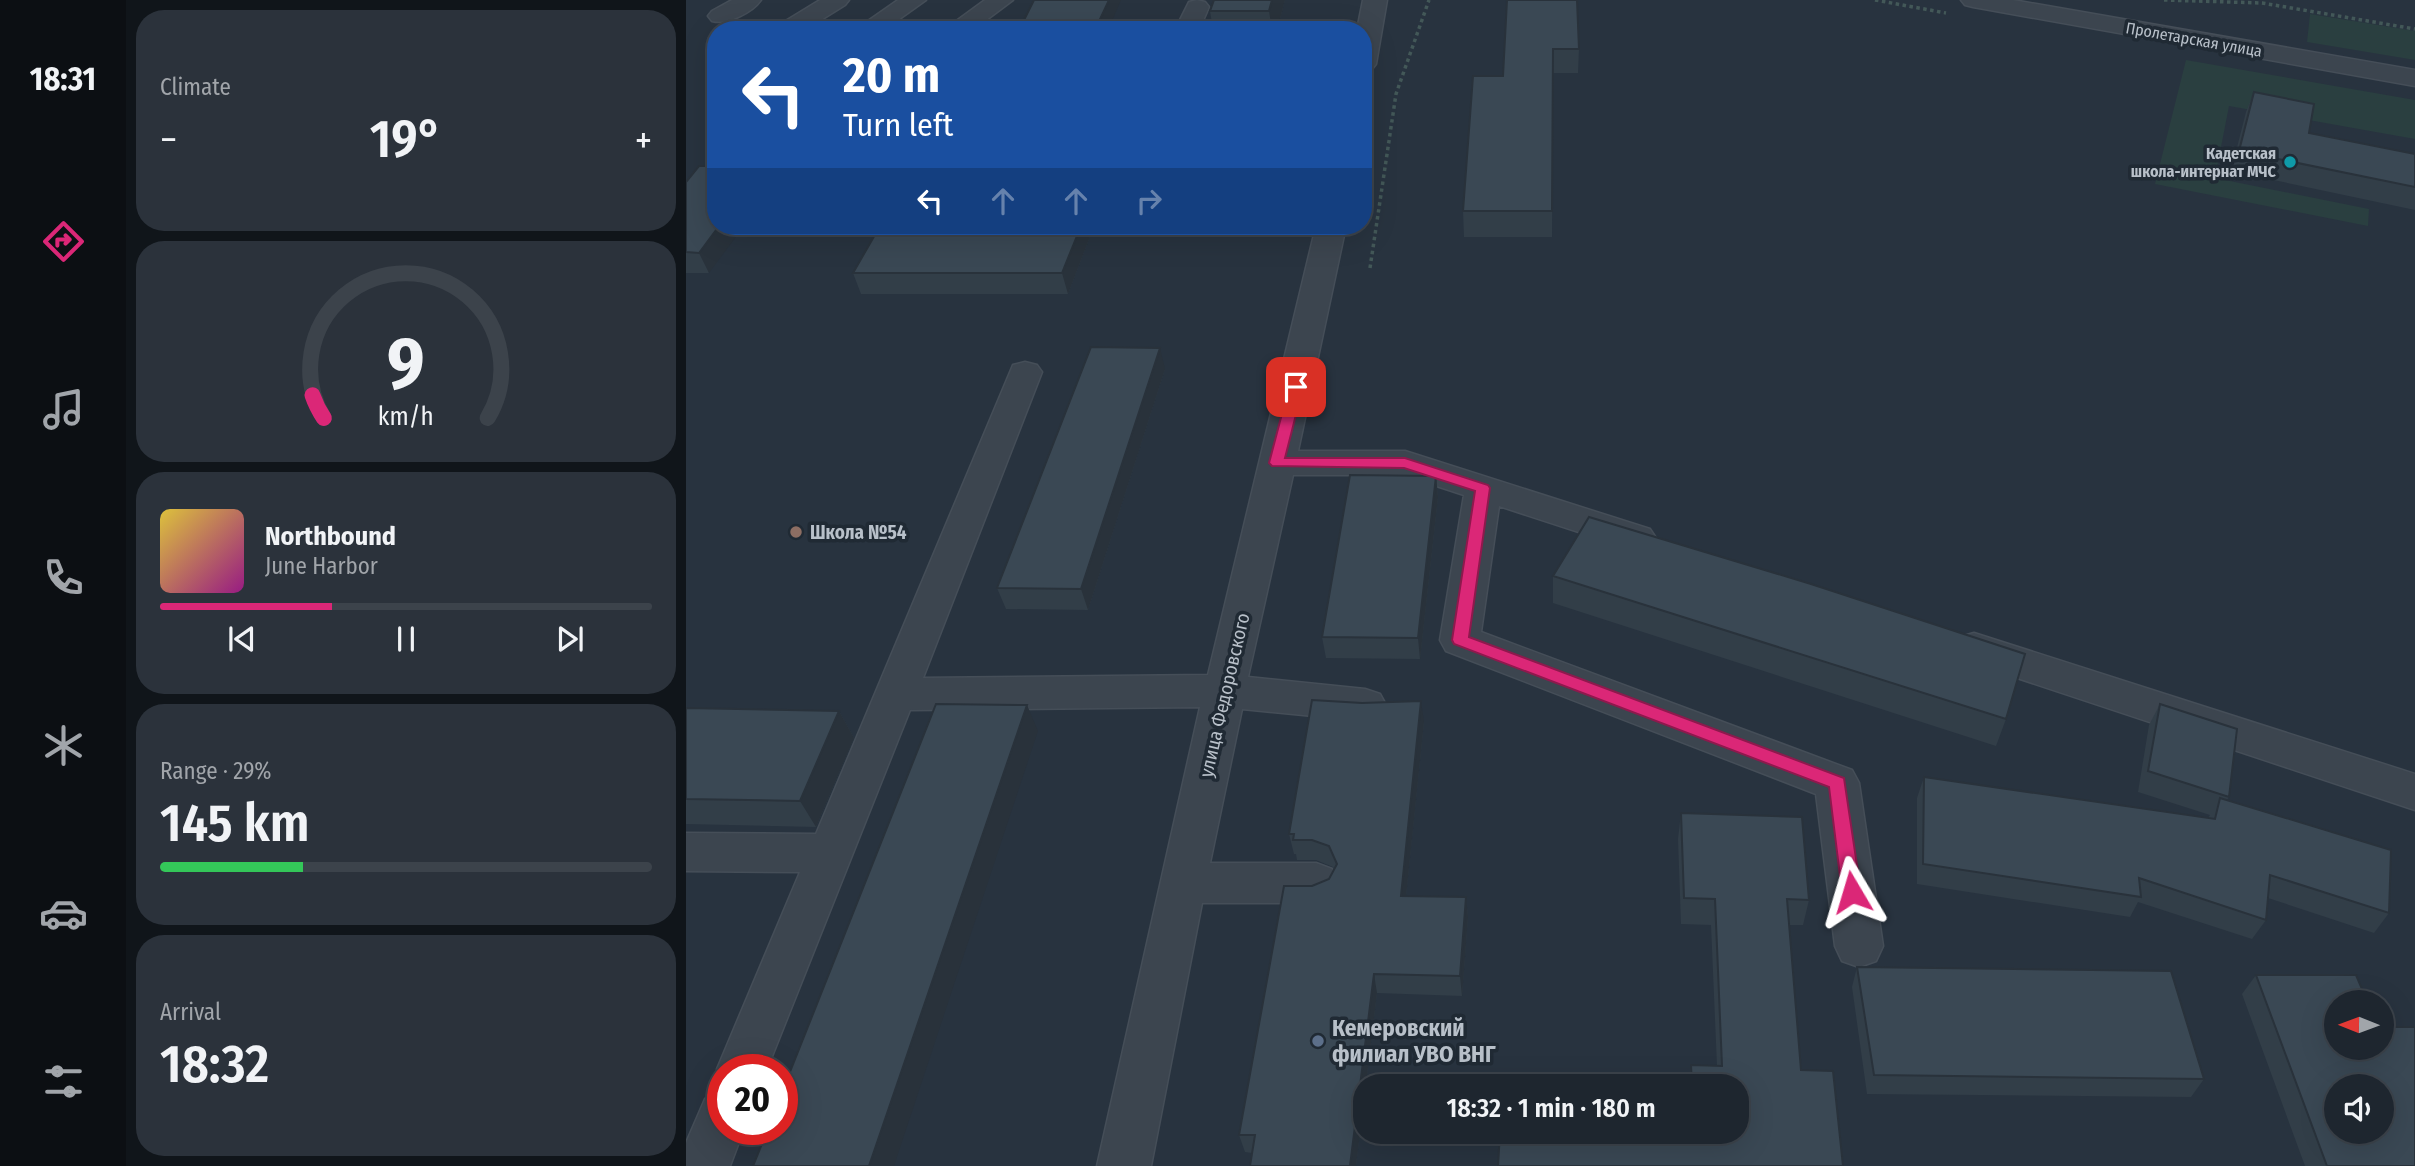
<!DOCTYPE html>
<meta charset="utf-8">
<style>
body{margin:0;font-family:"Fira Sans Condensed",sans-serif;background:#2b323b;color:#f1f3f6;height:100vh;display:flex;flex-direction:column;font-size:26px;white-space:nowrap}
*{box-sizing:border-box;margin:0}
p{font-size:23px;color:#a1a5aa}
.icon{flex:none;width:38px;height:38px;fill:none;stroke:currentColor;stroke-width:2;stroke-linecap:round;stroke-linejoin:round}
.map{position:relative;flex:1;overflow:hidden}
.panel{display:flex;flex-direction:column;gap:10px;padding:10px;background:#10151a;width:560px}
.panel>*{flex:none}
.banner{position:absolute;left:21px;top:21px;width:665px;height:214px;border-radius:28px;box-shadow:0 7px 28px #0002,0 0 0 2px #3c434b;background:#1a4fa0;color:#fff;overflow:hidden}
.needle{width:46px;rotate:271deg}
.controls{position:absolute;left:1638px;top:990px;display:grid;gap:14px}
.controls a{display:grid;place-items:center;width:70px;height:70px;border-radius:50%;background:#1e262f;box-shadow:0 7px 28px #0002,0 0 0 2px #3c434b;font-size:35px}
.speed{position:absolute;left:21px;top:1054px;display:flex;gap:14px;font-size:35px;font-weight:700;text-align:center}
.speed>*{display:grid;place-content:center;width:91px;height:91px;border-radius:50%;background:#1e262f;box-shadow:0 7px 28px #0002,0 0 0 2px #3c434b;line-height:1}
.speed .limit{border:10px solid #d22;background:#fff;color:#111}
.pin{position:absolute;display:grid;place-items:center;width:60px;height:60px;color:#fff;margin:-30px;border-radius:14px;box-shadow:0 4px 10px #0006}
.me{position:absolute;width:77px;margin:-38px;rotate:353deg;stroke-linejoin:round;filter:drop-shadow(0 0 5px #0008)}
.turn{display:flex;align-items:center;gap:24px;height:147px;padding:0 21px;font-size:32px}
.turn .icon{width:91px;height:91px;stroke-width:2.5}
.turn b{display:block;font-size:49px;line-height:60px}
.lanes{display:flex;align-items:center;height:66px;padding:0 21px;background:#0003;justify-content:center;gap:35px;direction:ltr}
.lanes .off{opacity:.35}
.big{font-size:52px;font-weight:600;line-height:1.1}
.panel .tile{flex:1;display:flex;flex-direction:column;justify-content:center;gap:10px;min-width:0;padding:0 24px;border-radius:28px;background:#2b323b}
.panel .dial{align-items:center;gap:0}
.dial svg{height:182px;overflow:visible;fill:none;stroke:#3c434b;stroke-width:7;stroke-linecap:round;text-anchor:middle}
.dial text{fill:#f1f3f6;stroke:none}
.song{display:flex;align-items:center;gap:21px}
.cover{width:84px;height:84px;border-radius:10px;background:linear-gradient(135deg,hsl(50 70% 55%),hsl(310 70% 35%))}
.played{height:7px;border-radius:4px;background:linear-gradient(90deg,#db2777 35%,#3c434b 35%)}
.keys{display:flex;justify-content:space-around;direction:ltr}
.heat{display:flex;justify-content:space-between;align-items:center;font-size:38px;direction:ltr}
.charge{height:10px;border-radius:5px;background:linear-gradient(90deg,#34c759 29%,#3c434b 0)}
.trip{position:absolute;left:667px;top:1074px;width:396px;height:70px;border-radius:28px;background:#1e262f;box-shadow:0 7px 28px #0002,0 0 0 2px #3c434b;font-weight:600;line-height:70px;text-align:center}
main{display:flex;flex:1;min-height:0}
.tabs{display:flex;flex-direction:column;width:126px;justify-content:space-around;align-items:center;background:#0c0f13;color:#a1a5aa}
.tabs .icon{width:49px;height:49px}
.tabs .current{color:#db2777}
.tabs b{font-size:32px;color:#f1f3f6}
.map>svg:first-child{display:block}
</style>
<main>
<nav class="tabs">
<b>18:31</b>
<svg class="icon current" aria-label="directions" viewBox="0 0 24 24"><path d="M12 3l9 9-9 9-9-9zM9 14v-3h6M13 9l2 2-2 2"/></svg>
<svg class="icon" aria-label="music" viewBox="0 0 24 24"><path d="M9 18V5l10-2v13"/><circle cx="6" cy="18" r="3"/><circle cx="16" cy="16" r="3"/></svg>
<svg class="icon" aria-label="phone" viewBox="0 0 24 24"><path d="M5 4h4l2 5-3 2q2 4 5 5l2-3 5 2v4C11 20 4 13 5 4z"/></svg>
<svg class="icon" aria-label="climate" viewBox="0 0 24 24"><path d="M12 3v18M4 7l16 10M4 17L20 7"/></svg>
<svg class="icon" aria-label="car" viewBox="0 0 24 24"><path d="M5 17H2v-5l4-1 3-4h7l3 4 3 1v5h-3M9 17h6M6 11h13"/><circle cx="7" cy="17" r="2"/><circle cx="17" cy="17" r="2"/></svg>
<svg class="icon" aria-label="filters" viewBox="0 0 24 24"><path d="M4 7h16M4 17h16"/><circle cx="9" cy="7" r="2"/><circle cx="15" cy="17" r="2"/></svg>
</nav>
<section class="panel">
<div class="tile"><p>Climate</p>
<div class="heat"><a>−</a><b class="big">19°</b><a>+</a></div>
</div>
<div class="tile dial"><svg viewBox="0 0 100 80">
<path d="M14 69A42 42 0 1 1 86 69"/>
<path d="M14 69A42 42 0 0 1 9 59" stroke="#db2777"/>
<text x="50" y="56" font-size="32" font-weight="700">9</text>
<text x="50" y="72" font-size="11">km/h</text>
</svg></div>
<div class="tile">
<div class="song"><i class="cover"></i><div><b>Northbound</b><p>June Harbor</p></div></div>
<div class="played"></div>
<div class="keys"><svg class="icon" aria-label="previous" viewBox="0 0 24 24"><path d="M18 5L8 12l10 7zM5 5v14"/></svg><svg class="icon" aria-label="pause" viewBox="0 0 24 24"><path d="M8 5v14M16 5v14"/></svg><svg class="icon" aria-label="next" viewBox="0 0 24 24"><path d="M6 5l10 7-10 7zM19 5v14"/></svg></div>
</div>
<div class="tile"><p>Range · 29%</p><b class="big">145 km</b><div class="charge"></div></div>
<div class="tile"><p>Arrival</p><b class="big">18:32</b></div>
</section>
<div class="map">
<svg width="1729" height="1166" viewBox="0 0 1729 1166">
<rect width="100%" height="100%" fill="#28333f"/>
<!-- green -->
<path fill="#2a3f40" d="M 1624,14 L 1729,31 L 1729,60 L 1621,42 Z
M 1500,60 L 1729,100 L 1729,139 L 1543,106 L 1529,178 L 1683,209 L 1682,226 L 1469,184 Z"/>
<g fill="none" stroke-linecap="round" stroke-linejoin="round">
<!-- minor casing -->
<g stroke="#454e58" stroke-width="3">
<path id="minor" d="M 46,0 L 75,0 C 66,13 41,25 26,21 L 22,16 L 26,11 Z
M 134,0 L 163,0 L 159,5 L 119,30 L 90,30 L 93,25 Z
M 212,0 L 240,0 L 198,30 L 169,30 Z
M 299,0 L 327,0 L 287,30 L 258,30 Z
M 511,0 L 519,2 L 523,7 L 513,30 L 489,30 L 503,2 Z
M 677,0 L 701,0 L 690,64 L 686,69 L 677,71 L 677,30 L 671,30 Z
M 1275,0 L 1327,0 L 1729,70 L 1729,86 L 1287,7 L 1279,5 Z
M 630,226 L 660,226 L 612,451 L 719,451 L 964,529 L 970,538 L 964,547 L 951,551 L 813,506 L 795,632 L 1166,770 L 1173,783 L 1197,946 L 1190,961 L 1173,967 L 1156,961 L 1149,946 L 1130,794 L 760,651 L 754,640 L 778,495 L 717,475 L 607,475 L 562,677 L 679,689 L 694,694 L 700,705 L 694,716 L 679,721 L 556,709 L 524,863 L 630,863 L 646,869 L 653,883 L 646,897 L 630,903 L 516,903 L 465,1166 L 411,1166 L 514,707 L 224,710 L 81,1069 L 37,1069 L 37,1083 L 31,1069 L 114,872 L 0,871 L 0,833 L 130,834 L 327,365 L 339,362 L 351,365 L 356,372 L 237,678 L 522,675 Z
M 1288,633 L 1729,774 L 1729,810 L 1274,659 L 1268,648 L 1274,637 Z
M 37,1092 L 37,1129 L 58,1129 L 44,1166 L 0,1166 L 0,1143 L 19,1099 Z"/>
</g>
<!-- path -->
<path stroke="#435858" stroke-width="3.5" stroke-dasharray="3.5 3.5" stroke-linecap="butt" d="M 1189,0 L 1260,13
M 1478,0 L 1576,3 L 1729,29
M 684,268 L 710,94 L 743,0"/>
<!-- minor -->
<use href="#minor" fill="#3c454f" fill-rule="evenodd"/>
</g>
<!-- wall -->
<path fill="#323e48" d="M 599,0 L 591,30 L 527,30 L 524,11 Z
M 821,0 L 893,49 L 892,73 L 867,73 L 866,237 L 778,237 L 777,211 L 817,76 Z
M 1568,92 L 1623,133 L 1729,154 L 1729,210 L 1545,171 L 1560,112 Z
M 0,182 L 23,273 L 0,273 Z
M 194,226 L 408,226 L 382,294 L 175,294 L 167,273 Z
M 479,369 L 402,610 L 320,609 L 311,588 Z
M 750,476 L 752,497 L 734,659 L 640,658 L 636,637 Z
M 867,576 L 1320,719 L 1310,746 L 867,603 Z
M 1474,704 L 1543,797 L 1541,800 L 1703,913 L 1688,933 L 1582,898 L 1580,920 L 1566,939 L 1452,902 L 1444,917 L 1231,884 L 1231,798 L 1238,777 L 1522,818 L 1524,815 L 1452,792 L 1463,725 Z
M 0,708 L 153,711 L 168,738 L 130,827 L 0,824 Z
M 738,722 L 720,896 L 780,897 L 782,917 L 776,996 L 691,993 L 670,1166 L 564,1166 L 566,1153 L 559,1152 L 553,1135 L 626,886 L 643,879 L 648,870 L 647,867 L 630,860 L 611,860 L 610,854 L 608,854 L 603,834 Z
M 995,813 L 1123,900 L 1117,925 L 1103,925 L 1050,1132 L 1050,1087 L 1002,1087 L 1005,1065 L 1031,1066 L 1025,925 L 995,924 L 992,839 Z
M 1171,967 L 1518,1079 L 1505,1097 L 1181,1094 L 1166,987 Z
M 1570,975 L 1729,1166 L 1619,1166 L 1556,994 Z"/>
<!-- shaded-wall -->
<path fill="#29323b" d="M 423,0 L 435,0 L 422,30 L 409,30 Z
M 586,0 L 599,0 L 591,30 L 586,30 L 583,11 Z
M 33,226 L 58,226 L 23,273 L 13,253 Z
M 395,226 L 408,226 L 382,294 L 376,273 Z
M 474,348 L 479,369 L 402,610 L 395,589 Z
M 750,476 L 752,497 L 734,659 L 732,638 Z
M 735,701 L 738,722 L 718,916 L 715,896 Z
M 341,705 L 352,731 L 208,1166 L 183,1166 Z
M 153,711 L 168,738 L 130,827 L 114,801 Z
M 780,897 L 782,917 L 776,996 L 774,976 Z
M 688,974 L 691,993 L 670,1166 L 664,1166 Z"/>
<!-- building -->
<path fill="#3a4854" stroke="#29323b" stroke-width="2" fill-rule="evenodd" d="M 348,0 L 423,0 L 409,30 L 333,30 Z
M 528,0 L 586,0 L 583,11 L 524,11 Z
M 821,0 L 891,0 L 893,49 L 867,49 L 866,211 L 777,211 L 787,76 L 817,76 Z
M 1568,92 L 1628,104 L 1623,133 L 1729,154 L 1729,187 L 1553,151 Z
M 13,166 L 30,166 L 30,226 L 33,226 L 13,253 L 0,252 L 0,182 Z
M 194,226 L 395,226 L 376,273 L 167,273 Z
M 405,347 L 474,348 L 395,589 L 311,588 Z
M 664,475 L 750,476 L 732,638 L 636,637 Z
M 903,517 L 1125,584 L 1339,654 L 1320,719 L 867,576 Z
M 626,700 L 676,703 L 735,701 L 715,896 L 780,897 L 774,976 L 688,974 L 664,1166 L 564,1166 L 569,1135 L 553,1135 L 598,886 L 626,886 L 643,879 L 651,864 L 643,846 L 626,840 L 607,840 L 608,834 L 603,834 Z
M 250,704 L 341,705 L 183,1166 L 67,1166 L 82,1129 L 96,1129 L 96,1092 Z
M 1474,704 L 1551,729 L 1543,797 L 1462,771 Z
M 0,708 L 153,711 L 114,801 L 0,799 Z
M 1238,777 L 1529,819 L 1534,798 L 1705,850 L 1703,913 L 1584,875 L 1580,920 L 1453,878 L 1455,897 L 1237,864 Z
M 995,813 L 1116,817 L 1123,900 L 1101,899 L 1115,1070 L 1147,1071 L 1157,1166 L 812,1166 L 814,1132 L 1050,1132 L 1050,1087 L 1006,1087 L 1005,1065 L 1036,1066 L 1029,899 L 998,898 Z
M 1171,967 L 1485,971 L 1518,1079 L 1188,1075 Z
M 1570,975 L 1670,975 L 1682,1003 L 1650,1003 L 1650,1048 L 1696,1048 L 1696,1027 L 1729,1027 L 1729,1166 L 1641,1166 ZM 1650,1087 L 1696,1087 L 1696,1132 L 1650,1132 Z"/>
<!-- route -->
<path fill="#db2777" stroke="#8e194d" stroke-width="2" d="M 610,382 L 617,387 L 599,458 L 719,458 L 802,485 L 804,488 L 783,637 L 1158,778 L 1175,892 L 1172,898 L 1166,900 L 1159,898 L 1156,892 L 1143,787 L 768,644 L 766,640 L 789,491 L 718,468 L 586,466 L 583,463 L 603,387 Z"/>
<!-- markers -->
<circle fill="#0f9aa8" stroke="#202a34" stroke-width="2.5" cx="1604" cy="162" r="7"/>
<circle fill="#8d6e63" stroke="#202a34" stroke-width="2.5" cx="110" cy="532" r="7"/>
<circle fill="#5c6f8a" stroke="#202a34" stroke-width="2.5" cx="632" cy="1041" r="7"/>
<g text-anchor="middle" stroke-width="7" stroke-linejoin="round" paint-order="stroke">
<!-- far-street labels -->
<g font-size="16" fill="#b8c0c9" stroke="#202a34">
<text transform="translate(1508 39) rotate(10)" y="6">Пролетарская улица</text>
</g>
<!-- far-poi labels -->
<g font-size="16" font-weight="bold" fill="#b8c0c9" stroke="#202a34" text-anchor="end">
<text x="1590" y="159">Кадетская<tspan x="1590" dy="18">школа-интернат МЧС</tspan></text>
</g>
<!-- poi labels -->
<g font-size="19" font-weight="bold" fill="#b8c0c9" stroke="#202a34" text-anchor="start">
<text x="124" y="539">Школа №54</text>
</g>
<!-- street labels -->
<g font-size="19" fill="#b8c0c9" stroke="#202a34">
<text transform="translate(538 695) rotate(-77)" y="7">улица Федоровского</text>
</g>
<!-- near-poi labels -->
<g font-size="23" font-weight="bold" fill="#b8c0c9" stroke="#202a34" text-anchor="start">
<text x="646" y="1036">Кемеровский<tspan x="646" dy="26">филиал УВО ВНГ</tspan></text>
</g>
</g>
</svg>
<div class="controls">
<a><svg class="needle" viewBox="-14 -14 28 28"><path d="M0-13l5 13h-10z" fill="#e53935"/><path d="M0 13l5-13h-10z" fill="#a1a5aa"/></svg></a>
<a><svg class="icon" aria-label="sound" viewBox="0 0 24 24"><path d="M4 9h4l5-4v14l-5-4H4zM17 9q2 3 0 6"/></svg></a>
</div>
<div class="speed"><div class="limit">20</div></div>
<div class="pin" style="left:610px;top:387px;background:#d93025"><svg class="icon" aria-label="arrive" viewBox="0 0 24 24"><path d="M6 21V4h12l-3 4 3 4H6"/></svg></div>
<svg class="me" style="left:1166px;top:892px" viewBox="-20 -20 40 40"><path d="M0-17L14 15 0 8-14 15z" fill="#db2777" stroke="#fff" stroke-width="4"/></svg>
<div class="trip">18:32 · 1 min · 180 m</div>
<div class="banner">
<div class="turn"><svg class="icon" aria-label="left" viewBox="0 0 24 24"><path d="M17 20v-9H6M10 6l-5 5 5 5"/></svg><div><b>20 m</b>Turn left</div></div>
<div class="lanes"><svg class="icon" aria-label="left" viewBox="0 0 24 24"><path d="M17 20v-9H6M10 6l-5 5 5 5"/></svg><svg class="icon off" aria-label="ahead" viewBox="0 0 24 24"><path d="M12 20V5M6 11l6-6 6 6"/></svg><svg class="icon off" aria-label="ahead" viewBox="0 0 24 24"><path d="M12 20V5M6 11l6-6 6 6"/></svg><svg class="icon off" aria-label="right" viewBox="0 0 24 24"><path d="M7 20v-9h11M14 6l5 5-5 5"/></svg></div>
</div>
</div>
</main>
